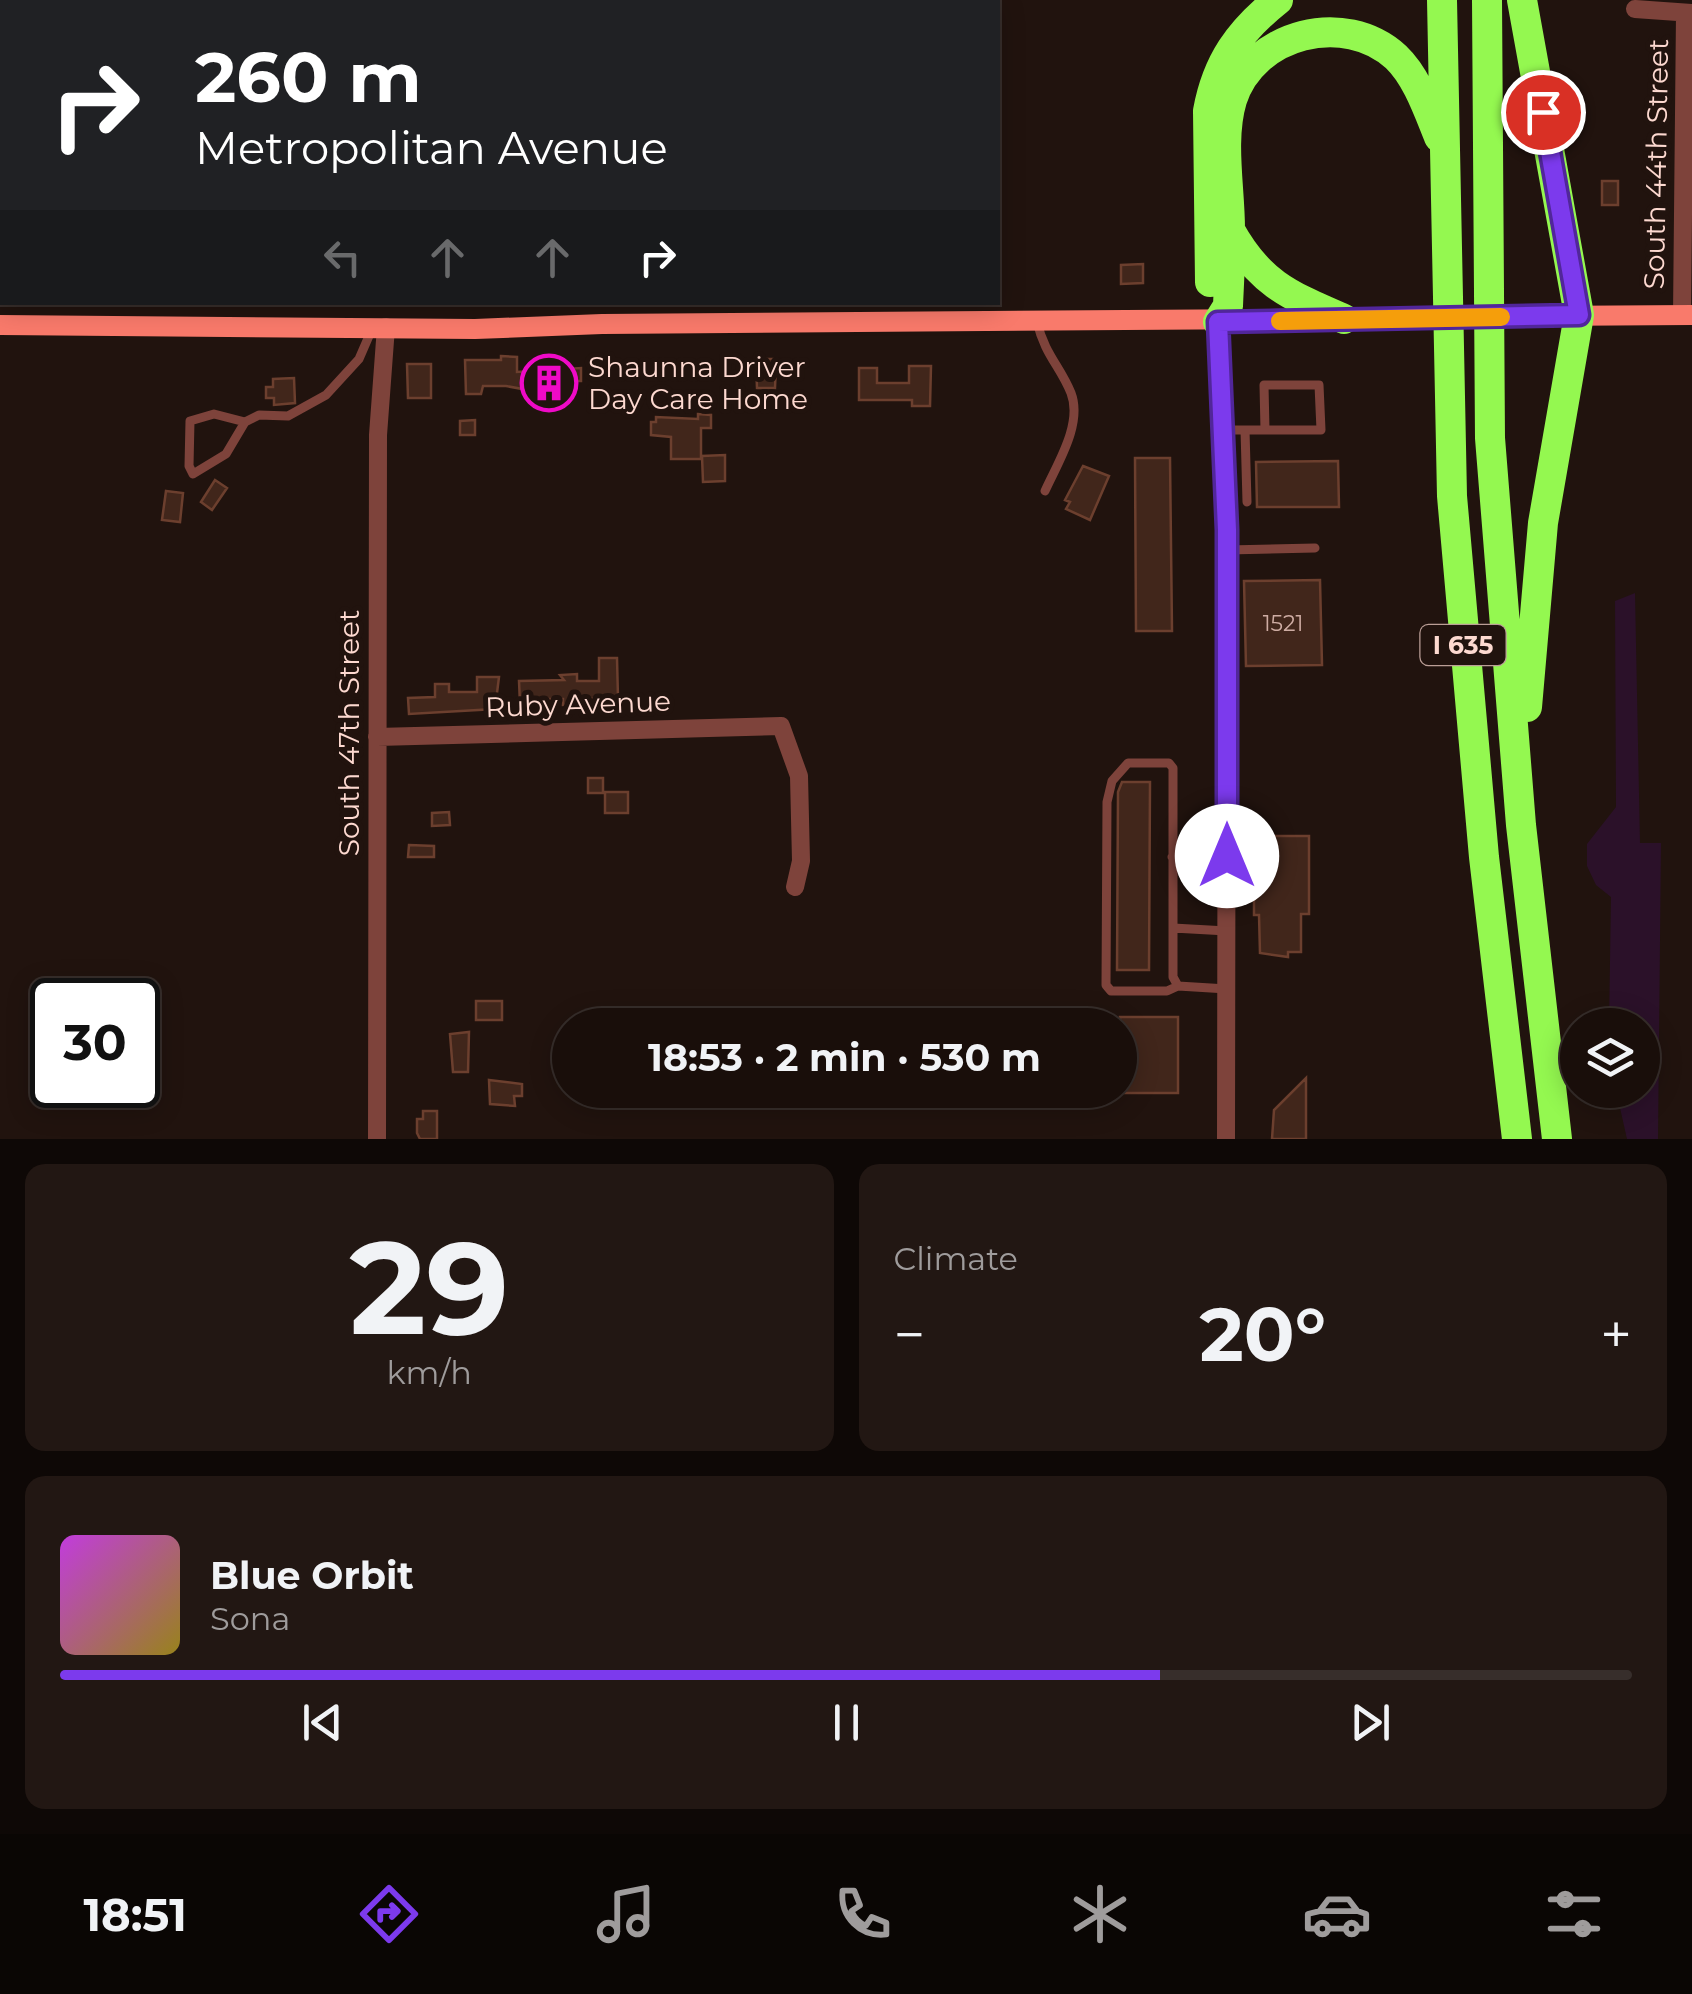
<!DOCTYPE html>
<meta charset="utf-8">
<style>
body{margin:0;font-family:Montserrat,sans-serif;background:#221713;color:#f1f3f6;height:100vh;display:flex;flex-direction:column;font-size:38px;white-space:nowrap}
*{box-sizing:border-box;margin:0}
p{font-size:32px;color:#9f9c9c}
.icon{flex:none;width:55px;height:55px;fill:none;stroke:currentColor;stroke-width:2;stroke-linecap:round;stroke-linejoin:round}
.map{position:relative;height:1139px;overflow:hidden}
.details{display:flex;flex-direction:column;gap:25px;padding:25px;background:#0e0806;flex:1}
.details>*{flex:none}
.guide{position:absolute;left:0px;top:0px;width:1000px;height:305px;box-shadow:0 5px 25px #0003,0 0 0 2px #372e2b;background:#202124;color:#fff;overflow:hidden}
.buttons{position:absolute;left:1560px;top:1008px;display:grid;gap:20px}
.buttons a{display:grid;place-items:center;width:100px;height:100px;border-radius:50%;background:#190e0a;box-shadow:0 5px 25px #0003,0 0 0 2px #372e2b;font-size:50px}
.speed{position:absolute;left:30px;top:978px;display:flex;gap:20px;font-size:50px;font-weight:700;text-align:center}
.speed>*{display:grid;place-content:center;width:130px;height:130px;border-radius:50%;background:#190e0a;box-shadow:0 5px 25px #0003,0 0 0 2px #372e2b;line-height:1}
.speed .limit{border:5px solid #111;border-radius:15px;background:#fff;color:#111}
.pin{position:absolute;display:grid;place-items:center;width:85px;height:85px;color:#fff;margin:-42px;border:5px solid #fff;border-radius:50%;box-shadow:0 2px 10px #0007}
.me{position:absolute;width:110px;margin:-55px;rotate:0deg;stroke-linejoin:round;filter:drop-shadow(0 0 8px #0008)}
.turn{display:flex;align-items:center;gap:35px;height:210px;padding:0 30px;font-size:45px}
.turn .icon{width:130px;height:130px;stroke-width:2.5}
.turn b{display:block;font-size:70px;line-height:85px}
.lanes{display:flex;align-items:center;height:95px;padding:0 30px;background:#0003;justify-content:center;gap:50px;direction:ltr}
.lanes .off{opacity:.35}
.big{font-size:75px;font-weight:700;line-height:1.1}
.details .widget{flex:1;display:flex;flex-direction:column;justify-content:center;gap:15px;min-width:0;padding:0 35px;border-radius:20px;background:#221713}
.details .dial{align-items:center;gap:0}
.dial b{font-size:130px;line-height:1}
.song{display:flex;align-items:center;gap:30px}
.cover{width:120px;height:120px;border-radius:15px;background:linear-gradient(135deg,hsl(290 70% 55%),hsl(50 70% 35%))}
.played{height:10px;border-radius:5px;background:linear-gradient(90deg,#7c3aed 70%,#372e2b 70%)}
.keys{display:flex;justify-content:space-around;direction:ltr}
.heat{display:flex;justify-content:space-between;align-items:center;font-size:55px;direction:ltr}
.details .tiles{flex:1;display:grid;gap:25px;grid-template-columns:1fr 1fr}
.widget:last-child{grid-column:span 2}
.trip{position:absolute;left:552px;top:1008px;width:585px;height:100px;border-radius:50px;background:#190e0a;box-shadow:0 5px 25px #0003,0 0 0 2px #372e2b;font-weight:700;line-height:100px;text-align:center}
.tabs{display:flex;height:160px;justify-content:space-around;align-items:center;background:#0a0604;color:#9f9c9c}
.tabs .icon{width:70px;height:70px}
.tabs .selected{color:#7c3aed}
.tabs b{font-size:45px;color:#f1f3f6}
.map>svg:first-child{display:block}
</style>
<div class="map">
<svg width="1692" height="1139" viewBox="0 0 1692 1139">
<rect width="100%" height="100%" fill="#21130e"/>
<!-- green -->
<path fill="#2b1129" d="M 1635,593 L 1640,843 L 1661,843 L 1658,1139 L 1627,1139 L 1616,1090 L 1642,1090 L 1642,1025 L 1609,1025 L 1611,897 L 1596,885 L 1587,866 L 1587,844 L 1616,807 L 1615,601 Z"/>
<!-- building -->
<path fill="#41261b" stroke="#6c3f2e" stroke-width="2.5" d="M 1602,181 L 1618,181 L 1618,205 L 1602,205 Z
M 1143,264 L 1143,283 L 1121,284 L 1121,265 Z
M 501,356 L 517,357 L 517,372 L 581,368 L 581,381 L 559,381 L 555,395 L 506,386 L 483,386 L 481,394 L 466,394 L 465,360 L 501,360 Z
M 761,359 L 773,359 L 776,364 L 775,388 L 757,388 L 756,362 Z
M 407,364 L 431,364 L 431,398 L 408,398 Z
M 909,366 L 931,366 L 930,406 L 912,406 L 912,400 L 859,400 L 859,368 L 877,368 L 877,383 L 909,383 Z
M 294,378 L 295,403 L 274,405 L 274,398 L 266,398 L 266,387 L 273,387 L 273,379 Z
M 698,414 L 711,415 L 711,428 L 701,428 L 701,459 L 671,459 L 671,437 L 651,435 L 651,422 L 656,422 L 656,417 L 698,419 Z
M 475,420 L 475,435 L 460,435 L 460,421 Z
M 725,455 L 725,481 L 703,482 L 702,456 Z
M 1135,458 L 1170,458 L 1172,631 L 1136,631 Z
M 1338,461 L 1339,507 L 1257,507 L 1256,462 Z
M 1083,466 L 1109,476 L 1090,520 L 1066,509 L 1070,502 L 1065,500 Z
M 215,480 L 227,488 L 212,510 L 201,502 Z
M 166,491 L 183,493 L 180,522 L 162,520 Z
M 1320,580 L 1322,665 L 1246,666 L 1244,581 Z
M 599,658 L 617,658 L 618,698 L 575,699 L 575,704 L 563,705 L 563,699 L 539,699 L 539,704 L 520,704 L 519,681 L 564,680 L 560,675 L 577,674 L 577,681 L 599,681 Z
M 477,677 L 499,677 L 495,709 L 409,714 L 408,698 L 435,697 L 435,684 L 449,684 L 449,692 L 477,692 Z
M 588,778 L 603,778 L 603,793 L 588,793 Z
M 1122,782 L 1150,782 L 1149,970 L 1117,970 L 1118,792 Z
M 605,792 L 628,792 L 628,813 L 605,813 Z
M 449,812 L 450,825 L 432,826 L 432,813 Z
M 1254,836 L 1309,836 L 1309,914 L 1301,914 L 1301,952 L 1288,952 L 1288,957 L 1260,953 L 1259,915 L 1254,915 Z
M 409,845 L 434,846 L 434,857 L 408,857 Z
M 476,1001 L 502,1001 L 502,1020 L 476,1020 Z
M 1120,1017 L 1178,1017 L 1178,1093 L 1120,1093 Z
M 469,1032 L 468,1072 L 453,1072 L 450,1034 Z
M 1306,1078 L 1306,1139 L 1272,1139 L 1274,1110 Z
M 489,1080 L 522,1084 L 522,1096 L 514,1096 L 515,1106 L 490,1104 Z
M 423,1111 L 437,1111 L 437,1139 L 420,1139 L 417,1133 L 417,1119 L 423,1119 Z"/>
<g fill="none" stroke-linecap="round" stroke-linejoin="round">
<!-- lane -->
<path stroke="#7e433b" stroke-width="9" d="M 1037,322 C 1045,355 1060,366 1071,393 C 1083,424 1057,464 1045,491
M 245,422 L 214,414 L 190,421 L 189,466 L 193,474 L 226,454 L 245,422 L 259,415 L 288,416 L 326,395 L 359,359 L 372,329
M 1225,430 L 1321,430 L 1319,385 L 1264,385 L 1265,430
M 1245,430 L 1247,502
M 1227,550 L 1315,548
M 1172,857 L 1227,857
M 1173,928 L 1227,931
M 1178,986 L 1167,991 L 1111,991 L 1106,985 L 1107,802 L 1112,781 L 1128,763 L 1169,763 L 1173,768 L 1173,977 L 1178,986 L 1227,989"/>
<!-- street -->
<path stroke="#7e433b" stroke-width="18" d="M 870,2 L 871,0
M 1635,9 L 1692,13
M 1682,315 L 1685,13
M 1218,322 L 1227,529 L 1226,1139
M 377,737 L 781,726 L 799,776 L 801,861 L 795,887
M 377,1139 L 378,435 L 386,327"/>
<!-- secondary -->
<path stroke="#f97a6b" stroke-width="20" d="M 1538,316 L 1692,315
M 0,325 L 475,329 L 602,324 L 1393,318"/>
<!-- highway -->
<path stroke="#94f850" stroke-width="30" d="M 1442,0 L 1452,496 L 1484,857 L 1517,1139
M 1487,0 L 1490,438 L 1521,825 L 1557,1139
M 1522,0 L 1579,315 L 1543,523 L 1527,707
M 1230,230 C 1260,284 1289,295 1344,319
M 1210,282 L 1208,111 C 1217,62 1239,31 1278,0
M 1218,322 L 1228,306 C 1229,280 1231,255 1230,229 C 1230,188 1220,140 1232,100 C 1253,33 1345,10 1396,57 C 1417,77 1428,110 1439,137"/>
<!-- secondary-bridge -->
<path stroke="#f97a6b" stroke-width="20" d="M 1393,318 L 1538,316"/>
</g>
<g fill="none" stroke-linecap="round" stroke-linejoin="round">
<!-- route casing -->
<g stroke="#51269a" stroke-width="25">
<path id="route" d="M 1227,856 L 1227,530 L 1218,322 L 1579,315 L 1543,112"/>
</g>
<!-- route -->
<use href="#route" stroke="#7c3aed" stroke-width="18"/>
<!-- slow -->
<path stroke="#f59e0b" stroke-width="18" d="M 1280,321 L 1501,317"/>
</g>
<!-- icons -->
<defs>
<g id="building-ring" transform="scale(2.875)"><circle r="9.5" fill="#21130e" stroke="#ef0ac7" stroke-width="1.5"/><path d="M-4-6H4V6H1V3H-1V6H-4ZM-2.5-4.3h1.7v1.8h-1.7ZM.8-4.3h1.7v1.8H.8ZM-2.5-1h1.7V.8h-1.7ZM.8-1h1.7V.8H.8Z" fill="#ef0ac7"/></g>
</defs>
<g fill-rule="evenodd">
<use href="#building-ring" x="549" y="383"/>
</g>
<g text-anchor="middle" stroke-width="10" stroke-linejoin="round" paint-order="stroke">
<!-- number labels -->
<g font-size="22" fill="#ceaca3">
<text x="1283" y="631">1521</text>
</g>
<!-- shield labels -->
<rect fill="#21130e" stroke="#bb9e96" stroke-width="2.5" x="1420.5" y="625" width="85" height="40" rx="8"/>
<g font-size="25" font-weight="bold" fill="#fdd9d0">
<text x="1463" y="654">I 635</text>
</g>
<!-- street labels -->
<g font-size="28" fill="#fdd9d0" stroke="#21130e">
<text transform="translate(1656 164) rotate(-89)" y="10">South 44th Street</text>
<text transform="translate(578 704) rotate(-2)" y="10">Ruby Avenue</text>
<text transform="translate(349 733) rotate(-90)" y="10">South 47th Street</text>
</g>
<!-- poi labels -->
<g font-size="28" fill="#fdd9d0" stroke="#21130e" text-anchor="start">
<text x="588" y="377">Shaunna Driver<tspan x="588" dy="32">Day Care Home</tspan></text>
</g>
</g>
</svg>
<div class="buttons">
<a><svg class="icon" aria-label="layers" viewBox="0 0 24 24"><path d="M12 4l9 5-9 5-9-5zM3 14l9 5 9-5"/></svg></a>
</div>
<div class="speed"><div class="limit">30</div></div>
<div class="pin" style="left:1543px;top:112px;background:#d93025"><svg class="icon" aria-label="arrive" viewBox="0 0 24 24"><path d="M6 21V4h12l-3 4 3 4H6"/></svg></div>
<svg class="me" style="left:1227px;top:856px" viewBox="-20 -20 40 40"><circle r="19" fill="#fff"/><path d="M0-13L10 11 0 6-10 11z" fill="#7c3aed"/></svg>
<div class="trip">18:53 · 2 min · 530 m</div>
<div class="guide">
<div class="turn"><svg class="icon" aria-label="right" viewBox="0 0 24 24"><path d="M7 20v-9h11M14 6l5 5-5 5"/></svg><div><b>260 m</b>Metropolitan Avenue</div></div>
<div class="lanes"><svg class="icon off" aria-label="left" viewBox="0 0 24 24"><path d="M17 20v-9H6M10 6l-5 5 5 5"/></svg><svg class="icon off" aria-label="ahead" viewBox="0 0 24 24"><path d="M12 20V5M6 11l6-6 6 6"/></svg><svg class="icon off" aria-label="ahead" viewBox="0 0 24 24"><path d="M12 20V5M6 11l6-6 6 6"/></svg><svg class="icon" aria-label="right" viewBox="0 0 24 24"><path d="M7 20v-9h11M14 6l5 5-5 5"/></svg></div>
</div>
</div>
<section class="details">
<div class="tiles">
<div class="widget dial"><b>29</b><p>km/h</p></div>
<div class="widget"><p>Climate</p>
<div class="heat"><a>−</a><b class="big">20°</b><a>+</a></div>
</div>
<div class="widget">
<div class="song"><i class="cover"></i><div><b>Blue Orbit</b><p>Sona</p></div></div>
<div class="played"></div>
<div class="keys"><svg class="icon" aria-label="previous" viewBox="0 0 24 24"><path d="M18 5L8 12l10 7zM5 5v14"/></svg><svg class="icon" aria-label="pause" viewBox="0 0 24 24"><path d="M8 5v14M16 5v14"/></svg><svg class="icon" aria-label="next" viewBox="0 0 24 24"><path d="M6 5l10 7-10 7zM19 5v14"/></svg></div>
</div>
</div>
</section>
<nav class="tabs">
<b>18:51</b>
<svg class="icon selected" aria-label="directions" viewBox="0 0 24 24"><path d="M12 3l9 9-9 9-9-9zM9 14v-3h6M13 9l2 2-2 2"/></svg>
<svg class="icon" aria-label="music" viewBox="0 0 24 24"><path d="M9 18V5l10-2v13"/><circle cx="6" cy="18" r="3"/><circle cx="16" cy="16" r="3"/></svg>
<svg class="icon" aria-label="phone" viewBox="0 0 24 24"><path d="M5 4h4l2 5-3 2q2 4 5 5l2-3 5 2v4C11 20 4 13 5 4z"/></svg>
<svg class="icon" aria-label="climate" viewBox="0 0 24 24"><path d="M12 3v18M4 7l16 10M4 17L20 7"/></svg>
<svg class="icon" aria-label="car" viewBox="0 0 24 24"><path d="M5 17H2v-5l4-1 3-4h7l3 4 3 1v5h-3M9 17h6M6 11h13"/><circle cx="7" cy="17" r="2"/><circle cx="17" cy="17" r="2"/></svg>
<svg class="icon" aria-label="filters" viewBox="0 0 24 24"><path d="M4 7h16M4 17h16"/><circle cx="9" cy="7" r="2"/><circle cx="15" cy="17" r="2"/></svg>
</nav>
